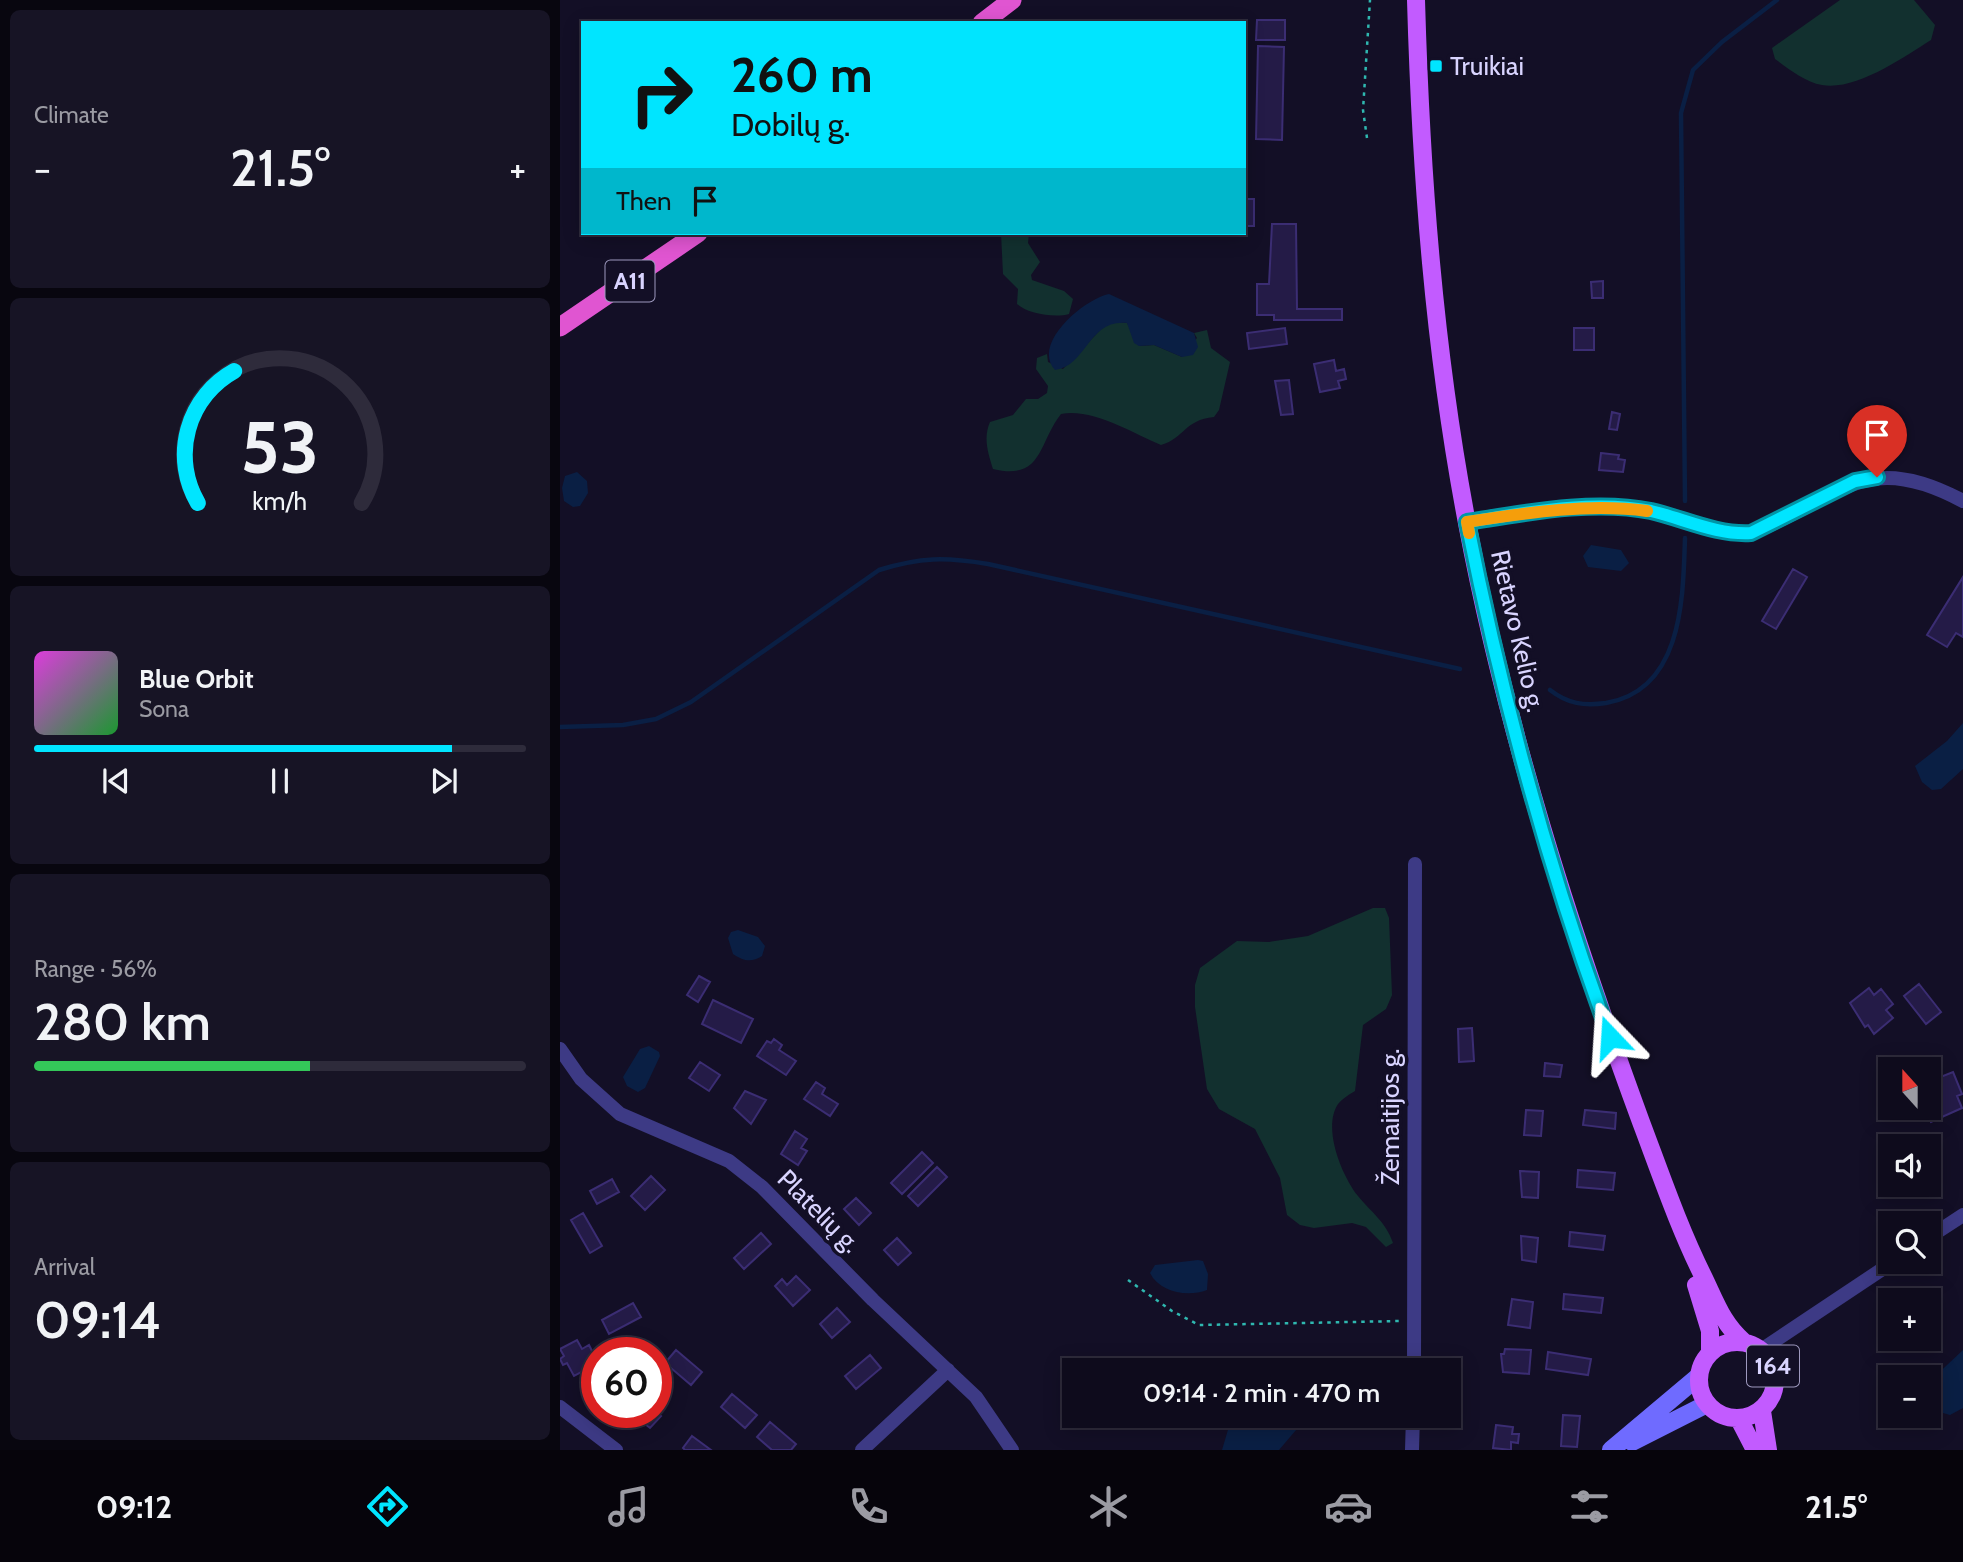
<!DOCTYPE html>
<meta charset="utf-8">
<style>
body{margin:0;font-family:Cabin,sans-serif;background:#171425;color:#f1f3f6;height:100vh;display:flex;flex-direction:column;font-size:26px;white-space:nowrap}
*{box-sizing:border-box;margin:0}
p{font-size:23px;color:#9b9ba3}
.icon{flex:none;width:38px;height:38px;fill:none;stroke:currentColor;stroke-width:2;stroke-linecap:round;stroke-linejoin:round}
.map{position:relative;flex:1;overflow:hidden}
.details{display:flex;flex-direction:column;gap:10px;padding:10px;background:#08060f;width:560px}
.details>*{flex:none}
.banner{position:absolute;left:21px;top:21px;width:665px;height:214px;border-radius:0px;box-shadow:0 4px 18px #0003,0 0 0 2px #2e2b3b;background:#00e5ff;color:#111;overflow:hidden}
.needle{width:46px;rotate:339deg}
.fabs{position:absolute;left:1318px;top:1057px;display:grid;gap:14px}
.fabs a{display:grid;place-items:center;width:63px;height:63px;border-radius:0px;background:#0e0b1c;box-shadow:0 4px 18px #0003,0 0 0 2px #2e2b3b;font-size:35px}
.speed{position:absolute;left:21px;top:1337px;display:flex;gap:14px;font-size:35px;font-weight:700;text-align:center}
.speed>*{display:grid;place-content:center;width:91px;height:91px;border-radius:50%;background:#0e0b1c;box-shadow:0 4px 18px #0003,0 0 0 2px #2e2b3b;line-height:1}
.speed .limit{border:10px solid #d22;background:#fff;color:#111}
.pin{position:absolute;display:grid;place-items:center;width:60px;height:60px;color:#fff;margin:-72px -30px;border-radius:50% 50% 50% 0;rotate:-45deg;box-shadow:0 0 7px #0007}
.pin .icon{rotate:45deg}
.me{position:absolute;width:77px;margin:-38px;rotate:340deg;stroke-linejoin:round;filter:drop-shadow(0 0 5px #0008)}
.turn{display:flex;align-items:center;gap:24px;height:147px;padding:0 35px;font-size:32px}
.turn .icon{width:91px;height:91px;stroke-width:2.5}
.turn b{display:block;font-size:49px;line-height:60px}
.then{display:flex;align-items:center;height:66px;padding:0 35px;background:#0003;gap:14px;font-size:26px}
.big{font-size:52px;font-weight:600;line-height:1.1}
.details .card{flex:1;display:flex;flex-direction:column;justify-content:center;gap:10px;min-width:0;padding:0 24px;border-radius:10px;background:#171425}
.details .dial{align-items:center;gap:0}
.dial svg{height:182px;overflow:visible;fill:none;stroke:#2e2b3b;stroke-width:7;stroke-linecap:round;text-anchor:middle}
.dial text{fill:#f1f3f6;stroke:none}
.song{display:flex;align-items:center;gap:21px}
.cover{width:84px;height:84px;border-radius:10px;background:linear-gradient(135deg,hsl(300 70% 55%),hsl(130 70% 35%))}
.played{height:7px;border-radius:4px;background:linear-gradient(90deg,#00e5ff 85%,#2e2b3b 85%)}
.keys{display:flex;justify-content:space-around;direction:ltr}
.heat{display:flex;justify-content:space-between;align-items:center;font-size:38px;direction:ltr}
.charge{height:10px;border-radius:5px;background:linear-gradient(90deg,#34c759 56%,#2e2b3b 0)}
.trip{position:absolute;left:502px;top:1358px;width:399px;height:70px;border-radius:0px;background:#0e0b1c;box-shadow:0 4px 18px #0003,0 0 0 2px #2e2b3b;font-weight:600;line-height:70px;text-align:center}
.dock{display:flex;height:112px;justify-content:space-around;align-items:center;background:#06040b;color:#9b9ba3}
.dock .icon{width:49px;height:49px}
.dock .on{color:#00e5ff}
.dock b{font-size:32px;color:#f1f3f6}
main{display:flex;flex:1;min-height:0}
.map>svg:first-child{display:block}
</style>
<main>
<section class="details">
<div class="card"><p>Climate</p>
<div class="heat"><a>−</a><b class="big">21.5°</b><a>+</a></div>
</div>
<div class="card dial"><svg viewBox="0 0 100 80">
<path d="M14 69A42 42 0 1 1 86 69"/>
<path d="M14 69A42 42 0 0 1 30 11" stroke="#00e5ff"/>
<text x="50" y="56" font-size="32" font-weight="700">53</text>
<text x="50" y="72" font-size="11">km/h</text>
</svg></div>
<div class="card">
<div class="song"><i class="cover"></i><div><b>Blue Orbit</b><p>Sona</p></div></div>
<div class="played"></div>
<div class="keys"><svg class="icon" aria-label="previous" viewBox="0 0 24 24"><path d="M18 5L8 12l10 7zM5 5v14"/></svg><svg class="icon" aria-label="pause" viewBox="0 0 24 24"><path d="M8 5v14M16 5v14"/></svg><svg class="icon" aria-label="next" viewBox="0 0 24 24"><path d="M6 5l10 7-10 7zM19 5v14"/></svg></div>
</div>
<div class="card"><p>Range · 56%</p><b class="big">280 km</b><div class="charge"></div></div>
<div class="card"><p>Arrival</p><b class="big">09:14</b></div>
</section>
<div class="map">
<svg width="1403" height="1450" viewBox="0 0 1403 1450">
<rect width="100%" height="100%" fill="#130f26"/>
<!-- green -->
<path fill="#12302f" d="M 1280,0 L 1354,0 L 1375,25 L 1371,40 C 1344,57 1296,91 1262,85 C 1245,82 1229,69 1215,59 L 1212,48 Z
M 441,233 L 469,233 L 468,243 L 480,262 L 471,275 L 472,280 L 504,291 L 513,299 L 509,314 C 495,318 468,314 457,304 L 458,289 L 443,274 Z
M 555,322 L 567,323 L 579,346 L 594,345 L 622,357 L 637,338 L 634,333 L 647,330 L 651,348 L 670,362 L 659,410 L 654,417 C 624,420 625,438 601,445 C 572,433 533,408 501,414 C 478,443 483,481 433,469 C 428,453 423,438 430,422 L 453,415 L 466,399 L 478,399 L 487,393 L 488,386 L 476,369 L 477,358 L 487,354 L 488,362 L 503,369 L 546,324 Z
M 813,908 L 825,908 L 829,918 L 832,995 L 826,1009 L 803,1025 L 795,1091 C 790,1094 782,1099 778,1104 C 762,1128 782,1176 798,1196 C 811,1212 826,1222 833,1243 L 826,1247 L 806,1227 L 792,1223 L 754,1228 L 740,1225 L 727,1215 L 720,1178 L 695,1129 L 659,1109 L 647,1089 L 635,1007 L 635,985 L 640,968 L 677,941 L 709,942 L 748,936 Z"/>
<!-- water -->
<path fill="#0a1f44" d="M 549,294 L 634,333 L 638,347 L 633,355 L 622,357 L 594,345 L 579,346 L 574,343 L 567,323 C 528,319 527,366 495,370 C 471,344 524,299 549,294 Z
M 17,472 L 27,481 L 28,493 L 20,506 L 13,507 L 4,501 L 2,488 L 5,476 Z
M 1031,545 L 1061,550 L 1069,563 L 1061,571 L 1028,567 L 1023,556 Z
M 1403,723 L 1403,769 L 1381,789 L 1372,790 L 1362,782 L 1355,766 L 1387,741 Z
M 178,930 L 198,937 L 205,946 L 202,956 C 191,963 184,961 173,954 L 168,938 L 171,932 Z
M 89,1046 L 99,1052 L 100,1056 L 85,1088 L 78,1092 L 67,1086 L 63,1077 L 80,1049 Z
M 638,1260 L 643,1261 L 648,1274 L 647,1290 C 628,1297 600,1293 590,1273 L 595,1265 Z
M 1403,1350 L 1403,1408 L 1390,1415 L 1376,1411 L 1370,1398 L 1369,1382 Z
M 683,1416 L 748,1416 L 719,1450 L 662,1450 L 670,1423 Z"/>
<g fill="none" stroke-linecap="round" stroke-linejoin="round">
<!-- stream -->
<path stroke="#0a1f44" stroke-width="4.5" d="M 1125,501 L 1121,113 L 1133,70 L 1162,42 L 1217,0
M 990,690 C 1008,704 1024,706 1046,703 C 1123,690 1123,598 1125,538
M 0,727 L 63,725 L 96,719 L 131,702 L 319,570 C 361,557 385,557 428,564 L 900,669"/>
</g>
<!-- building -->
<path fill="#241b47" stroke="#3b2d73" stroke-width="2" d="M 697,20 L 725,20 L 725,40 L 696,40 Z
M 698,46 L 724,47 L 722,140 L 696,139 Z
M 684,199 L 694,199 L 694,226 L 684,226 Z
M 712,224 L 736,224 L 737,309 L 782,309 L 782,320 L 714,320 L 714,315 L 697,315 L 697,284 L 709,284 Z
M 1043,281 L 1043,298 L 1032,298 L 1031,282 Z
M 725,328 L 727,344 L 689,349 L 687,333 Z
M 1014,328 L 1034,328 L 1034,350 L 1014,350 Z
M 774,360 L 776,371 L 784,369 L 786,379 L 778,381 L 780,388 L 760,392 L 754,364 Z
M 729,380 L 733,414 L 721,415 L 715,381 Z
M 1052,412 L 1060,414 L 1057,430 L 1049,429 Z
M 1041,453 L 1059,455 L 1058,459 L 1065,460 L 1063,472 L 1039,470 Z
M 1233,569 L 1247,577 L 1216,629 L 1202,621 Z
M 1403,577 L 1403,637 L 1396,633 L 1387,647 L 1367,635 Z
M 139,976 L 150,982 L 138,1002 L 127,995 Z
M 1359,984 L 1381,1012 L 1366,1024 L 1344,996 Z
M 1309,988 L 1314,995 L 1321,989 L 1333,1004 L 1326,1010 L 1333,1018 L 1314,1034 L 1308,1025 L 1305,1027 L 1290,1003 Z
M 153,1000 L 193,1019 L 181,1043 L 142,1024 Z
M 912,1028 L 914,1061 L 899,1062 L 898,1029 Z
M 214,1039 L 222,1045 L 219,1050 L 236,1061 L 226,1075 L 197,1056 L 207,1041 L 211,1043 Z
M 140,1062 L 160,1075 L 149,1091 L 129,1078 Z
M 985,1063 L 1002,1065 L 1000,1077 L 984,1076 Z
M 1393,1072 L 1402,1094 L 1397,1096 L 1402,1108 L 1371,1122 L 1365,1108 L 1368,1108 L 1368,1082 Z
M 256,1082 L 265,1088 L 262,1094 L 278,1104 L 270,1116 L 244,1099 Z
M 185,1091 L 206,1100 L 191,1124 L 174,1108 Z
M 966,1110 L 983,1111 L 981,1136 L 964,1135 Z
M 1025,1110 L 1056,1113 L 1055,1129 L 1023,1125 Z
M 235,1131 L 247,1139 L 241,1148 L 247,1151 L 238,1165 L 221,1154 Z
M 1363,1135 L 1373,1150 L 1368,1153 L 1368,1146 L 1354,1146 L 1351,1143 Z
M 362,1152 L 373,1163 L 342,1194 L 331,1183 Z
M 377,1167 L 387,1177 L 358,1206 L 348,1196 Z
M 1018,1170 L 1055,1173 L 1053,1190 L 1017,1187 Z
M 960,1171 L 979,1172 L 978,1198 L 962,1197 Z
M 91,1176 L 105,1190 L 85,1210 L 71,1196 Z
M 52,1179 L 59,1192 L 37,1204 L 30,1191 Z
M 296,1198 L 311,1213 L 299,1225 L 284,1209 Z
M 23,1213 L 42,1246 L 30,1253 L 11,1220 Z
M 1010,1232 L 1045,1236 L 1043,1250 L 1009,1246 Z
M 201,1233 L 211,1244 L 184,1269 L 174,1258 Z
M 961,1236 L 978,1238 L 976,1262 L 962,1260 Z
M 337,1238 L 351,1253 L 338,1265 L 324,1250 Z
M 236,1276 L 250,1290 L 233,1306 L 215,1286 L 222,1279 L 227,1285 Z
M 1004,1294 L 1043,1298 L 1041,1313 L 1003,1309 Z
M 952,1299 L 973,1302 L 970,1328 L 948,1325 Z
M 73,1303 L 81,1317 L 49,1334 L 42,1320 Z
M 277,1308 L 290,1322 L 272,1338 L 260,1324 Z
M 17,1340 L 22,1349 L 29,1345 L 35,1357 L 27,1361 L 31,1367 L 14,1376 L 7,1363 L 3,1365 L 0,1359 L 4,1356 L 0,1349 Z
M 945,1349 L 971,1350 L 969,1374 L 943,1372 L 941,1354 L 944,1354 Z
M 116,1350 L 142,1372 L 131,1385 L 105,1363 Z
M 988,1352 L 1031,1359 L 1028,1375 L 986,1369 Z
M 310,1355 L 321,1368 L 296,1389 L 285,1376 Z
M 172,1394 L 197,1415 L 185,1428 L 161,1407 Z
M 70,1412 L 96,1412 L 101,1416 L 90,1428 L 80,1420 L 77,1423 L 68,1415 Z
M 1003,1415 L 1020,1416 L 1017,1447 L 1001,1446 Z
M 210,1422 L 236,1444 L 231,1450 L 212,1450 L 197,1437 Z
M 936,1425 L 953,1427 L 952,1434 L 959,1434 L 958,1443 L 951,1442 L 951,1450 L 933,1448 Z
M 132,1436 L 151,1450 L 125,1450 L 123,1448 Z"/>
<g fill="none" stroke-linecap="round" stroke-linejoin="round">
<!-- path -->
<path stroke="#2fb8b0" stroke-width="2.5" stroke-dasharray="3.5 5" stroke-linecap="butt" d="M 807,138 L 803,110 L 810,0
M 568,1280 L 612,1311 L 639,1325 L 841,1321"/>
<!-- minor -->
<path stroke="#3d3a85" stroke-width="14" d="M 907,522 C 965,513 1029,502 1088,511 C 1123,517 1155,536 1191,533 C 1279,500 1303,447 1403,501
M 0,1049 L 21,1079 L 60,1114 L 169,1161 L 202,1187 L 313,1300 L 416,1397 L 452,1450
M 1368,1238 L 1403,1215
M 1201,1350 L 1333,1262
M 854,1370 L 855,864
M 0,1407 L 56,1450
M 302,1450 L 388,1370
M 852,1450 L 853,1416"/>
<!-- secondary -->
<path stroke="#6f6bff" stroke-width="18" d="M 1072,1442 L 1147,1404
M 1051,1450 L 1139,1376"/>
<!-- primary -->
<path stroke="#c25bff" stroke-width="18" d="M 856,0 C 861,176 874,350 907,523 C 946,729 1009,926 1081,1122 C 1101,1175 1119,1228 1144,1278 C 1156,1303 1163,1324 1184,1342
M 1136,1285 L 1150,1331 L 1150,1353
M1139 1380a38 38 0 1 1 76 0a38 38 0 1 1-76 0Z
M 1202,1411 L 1208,1450
M 1179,1419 L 1195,1450"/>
<!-- trunk -->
<path stroke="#e055d1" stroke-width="19" d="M 422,23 L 452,0
M 0,327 L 138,233"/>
</g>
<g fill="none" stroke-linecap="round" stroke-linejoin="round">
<!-- route casing -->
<g stroke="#0095a6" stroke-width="18">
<path id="route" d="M 1050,1037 C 988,869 942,698 907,522 C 965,513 1033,499 1091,511 C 1125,519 1156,535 1191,533 L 1295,481 L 1317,477"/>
</g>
<!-- route -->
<use href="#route" stroke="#00e5ff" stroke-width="12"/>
<!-- slow -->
<path stroke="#f59e0b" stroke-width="12" d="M 909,533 L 907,522 C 966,513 1028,503 1087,511"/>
</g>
<!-- markers -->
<rect fill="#00e5ff" stroke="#130f26" stroke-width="2.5" x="869" y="59" width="14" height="14" rx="3.5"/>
<g text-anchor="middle" stroke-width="7" stroke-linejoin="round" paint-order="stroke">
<!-- shield labels -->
<g fill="#130f26" stroke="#9e99be" stroke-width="2">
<rect x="45.5" y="260.5" width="49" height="41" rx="5"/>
<rect x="1187" y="1345.5" width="52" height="41" rx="5"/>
</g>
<g font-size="24" font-weight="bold" fill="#d9d4ff">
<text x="70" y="289">A11</text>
<text x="1213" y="1374">164</text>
</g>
<!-- poi labels -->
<g font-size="26" fill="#d9d4ff" stroke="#130f26" text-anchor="start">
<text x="890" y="75">Truikiai</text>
</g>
<!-- street labels -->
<g font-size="26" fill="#d9d4ff" stroke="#130f26">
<text transform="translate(958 631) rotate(77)" y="9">Rietavo Kelio g.</text>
<text transform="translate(830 1117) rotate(-90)" y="9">Žemaitijos g.</text>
<text transform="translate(259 1211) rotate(45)" y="9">Platelių g.</text>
</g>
</g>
</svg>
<div class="fabs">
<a><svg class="needle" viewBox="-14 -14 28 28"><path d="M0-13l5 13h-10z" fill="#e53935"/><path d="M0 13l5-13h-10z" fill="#9b9ba3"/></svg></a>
<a><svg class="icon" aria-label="sound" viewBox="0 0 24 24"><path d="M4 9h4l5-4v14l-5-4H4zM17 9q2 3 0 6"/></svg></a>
<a><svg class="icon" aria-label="search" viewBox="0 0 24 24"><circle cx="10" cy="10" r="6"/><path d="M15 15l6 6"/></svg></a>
<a>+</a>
<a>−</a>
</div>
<div class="speed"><div class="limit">60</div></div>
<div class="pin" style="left:1317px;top:477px;background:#d93025"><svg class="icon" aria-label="arrive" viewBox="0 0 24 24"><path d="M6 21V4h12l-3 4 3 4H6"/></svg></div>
<svg class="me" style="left:1050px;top:1037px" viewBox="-20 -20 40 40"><path d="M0-17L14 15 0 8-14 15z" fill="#00e5ff" stroke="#fff" stroke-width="4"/></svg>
<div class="trip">09:14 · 2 min · 470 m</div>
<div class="banner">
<div class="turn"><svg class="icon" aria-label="right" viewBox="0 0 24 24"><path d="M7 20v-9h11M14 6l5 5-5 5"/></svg><div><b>260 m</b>Dobilų g.</div></div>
<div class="then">Then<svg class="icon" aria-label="arrive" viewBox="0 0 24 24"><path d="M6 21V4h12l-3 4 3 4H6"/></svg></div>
</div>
</div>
</main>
<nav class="dock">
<b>09:12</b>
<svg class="icon on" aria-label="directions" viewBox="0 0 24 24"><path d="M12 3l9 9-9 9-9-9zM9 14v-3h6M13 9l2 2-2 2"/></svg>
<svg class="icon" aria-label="music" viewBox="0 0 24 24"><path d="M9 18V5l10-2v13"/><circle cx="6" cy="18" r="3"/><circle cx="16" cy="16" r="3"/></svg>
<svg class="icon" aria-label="phone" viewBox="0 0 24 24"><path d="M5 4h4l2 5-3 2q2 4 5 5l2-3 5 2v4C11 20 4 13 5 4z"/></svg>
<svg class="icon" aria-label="climate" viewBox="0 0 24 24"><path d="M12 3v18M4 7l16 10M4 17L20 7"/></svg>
<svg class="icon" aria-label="car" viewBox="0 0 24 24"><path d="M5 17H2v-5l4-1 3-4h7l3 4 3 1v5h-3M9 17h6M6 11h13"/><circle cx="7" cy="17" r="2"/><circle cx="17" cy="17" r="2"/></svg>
<svg class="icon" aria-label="filters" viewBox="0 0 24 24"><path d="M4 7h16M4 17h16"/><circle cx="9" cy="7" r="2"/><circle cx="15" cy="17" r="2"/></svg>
<b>21.5°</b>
</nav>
